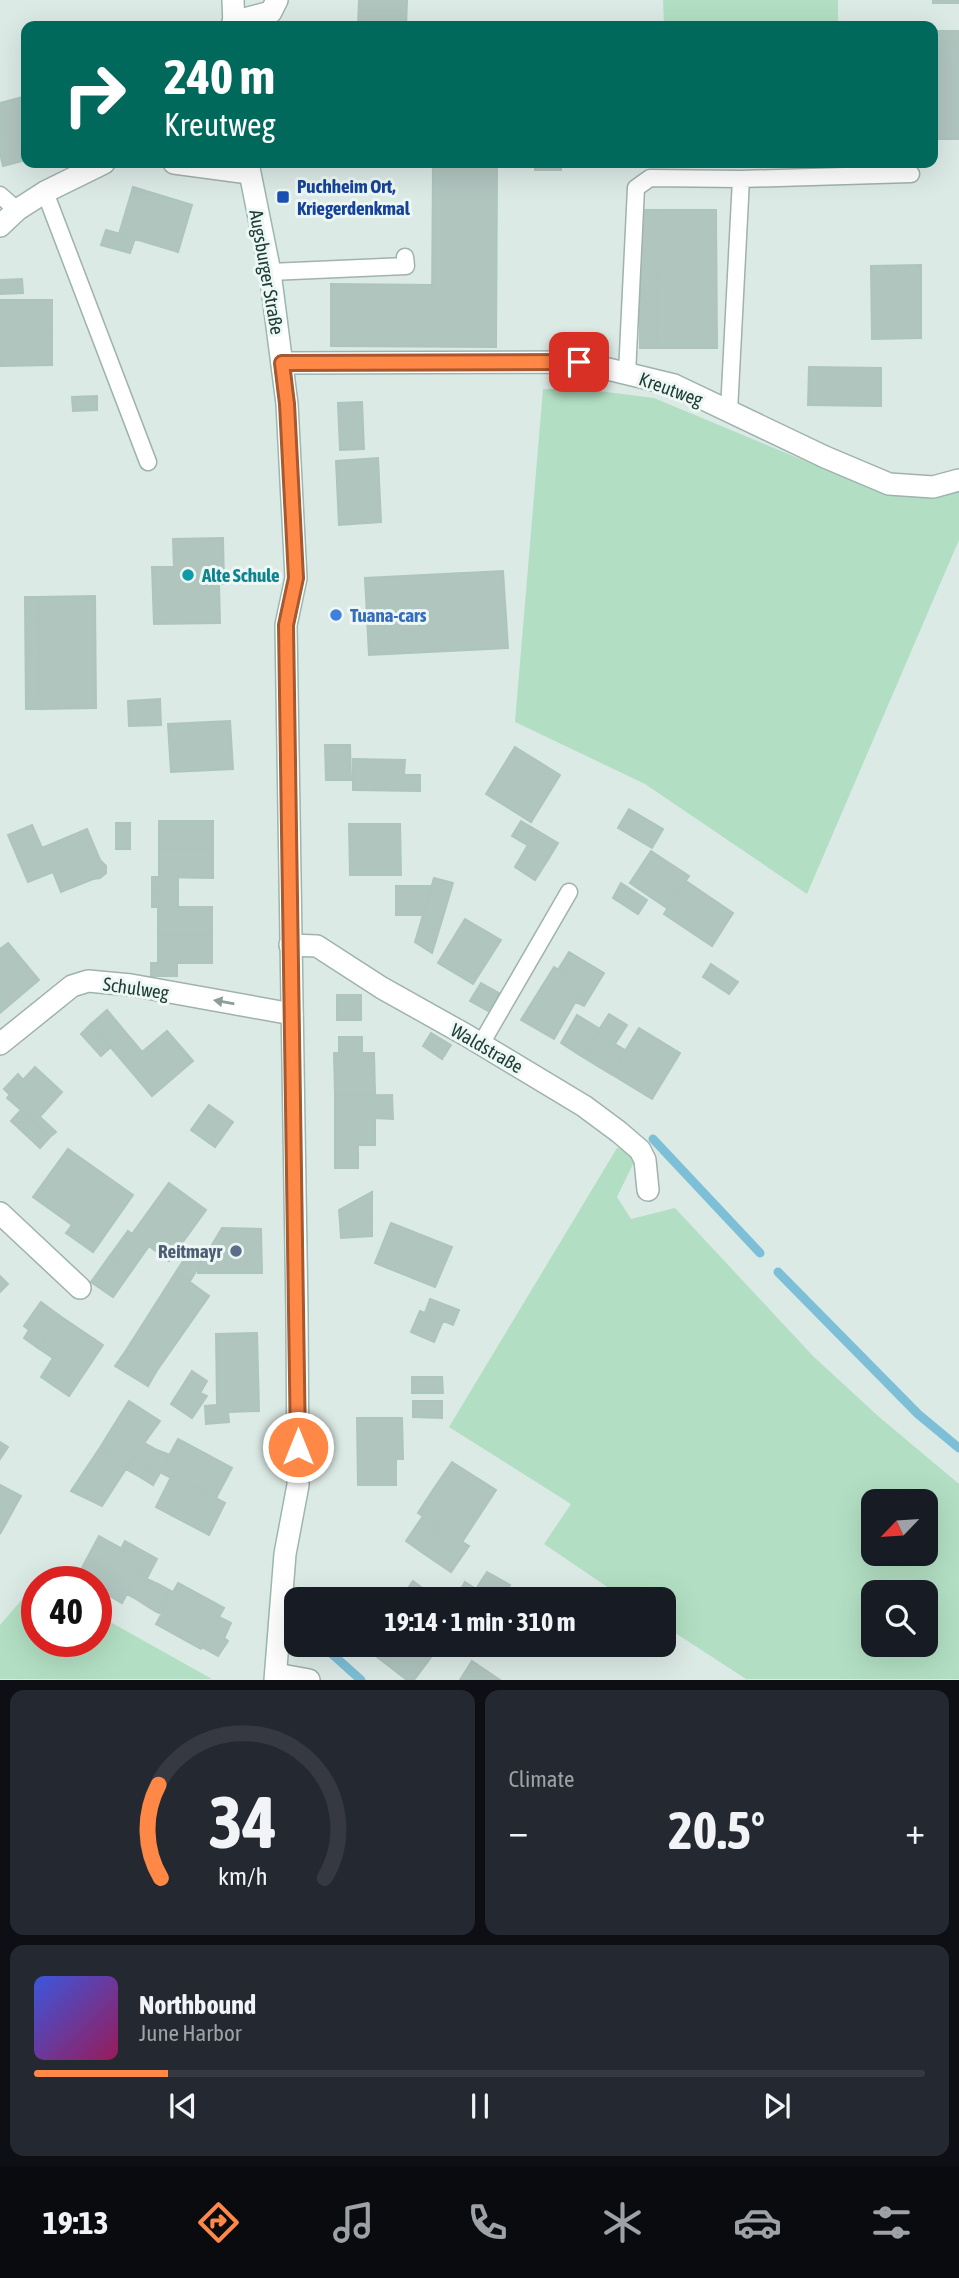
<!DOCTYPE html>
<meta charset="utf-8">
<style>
body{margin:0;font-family:"Asap Condensed",sans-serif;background:#242831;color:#f1f3f6;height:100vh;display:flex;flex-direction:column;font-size:26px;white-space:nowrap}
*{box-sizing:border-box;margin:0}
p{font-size:23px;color:#9ea1a6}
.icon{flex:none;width:38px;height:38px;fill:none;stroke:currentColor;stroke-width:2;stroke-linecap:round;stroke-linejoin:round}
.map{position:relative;height:1680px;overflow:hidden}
.panel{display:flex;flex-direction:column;gap:10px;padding:10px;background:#0d0f14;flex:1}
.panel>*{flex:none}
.hud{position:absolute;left:21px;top:21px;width:917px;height:147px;border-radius:14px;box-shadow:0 7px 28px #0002;background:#00695c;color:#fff;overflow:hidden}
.needle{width:46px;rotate:245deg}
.fabs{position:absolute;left:861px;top:1489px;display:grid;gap:14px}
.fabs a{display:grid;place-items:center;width:77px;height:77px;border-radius:14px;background:#171b24;box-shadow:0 7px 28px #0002;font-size:35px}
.speed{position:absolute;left:21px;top:1566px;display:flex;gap:14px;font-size:35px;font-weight:700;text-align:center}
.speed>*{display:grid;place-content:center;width:91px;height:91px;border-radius:50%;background:#171b24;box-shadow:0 7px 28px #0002;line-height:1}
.speed .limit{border:10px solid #d22;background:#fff;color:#111}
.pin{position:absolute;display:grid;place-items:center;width:60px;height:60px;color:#fff;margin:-30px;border-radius:14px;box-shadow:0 4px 10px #0006}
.me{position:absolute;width:77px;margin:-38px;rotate:0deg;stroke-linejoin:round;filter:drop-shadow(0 0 5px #0008)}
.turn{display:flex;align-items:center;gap:24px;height:147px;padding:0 28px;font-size:32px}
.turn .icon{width:91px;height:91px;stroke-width:2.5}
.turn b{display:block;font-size:49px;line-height:60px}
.big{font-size:52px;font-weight:700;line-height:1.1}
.panel .card{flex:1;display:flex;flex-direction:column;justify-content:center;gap:10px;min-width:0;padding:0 24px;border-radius:14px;background:#242831}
.panel .dial{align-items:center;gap:0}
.dial svg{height:182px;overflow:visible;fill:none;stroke:#363941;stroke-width:7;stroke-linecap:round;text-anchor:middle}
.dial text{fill:#f1f3f6;stroke:none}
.song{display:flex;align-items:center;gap:21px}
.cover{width:84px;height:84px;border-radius:10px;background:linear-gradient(135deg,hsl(230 70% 55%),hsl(330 70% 35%))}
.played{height:7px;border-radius:4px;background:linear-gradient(90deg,#ff8846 15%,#363941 15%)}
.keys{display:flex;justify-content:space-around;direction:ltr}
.heat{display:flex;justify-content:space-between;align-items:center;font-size:38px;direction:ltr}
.panel .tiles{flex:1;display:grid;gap:10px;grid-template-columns:1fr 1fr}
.card:last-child{grid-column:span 2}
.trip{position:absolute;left:284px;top:1587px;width:392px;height:70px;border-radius:14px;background:#171b24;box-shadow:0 7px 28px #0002;font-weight:700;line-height:70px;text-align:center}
.menu{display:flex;height:112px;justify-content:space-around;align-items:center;background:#090b0e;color:#9ea1a6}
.menu .icon{width:49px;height:49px}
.menu .selected{color:#ff8846}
.menu b{font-size:32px;color:#f1f3f6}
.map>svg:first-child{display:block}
</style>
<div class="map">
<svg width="959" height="1680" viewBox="0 0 959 1680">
<rect width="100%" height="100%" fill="#dceae6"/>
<!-- green -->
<path fill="#b2dfc3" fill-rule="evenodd" d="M 663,0 L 838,0 L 838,26 L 664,26 Z
M 543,389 L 583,389 L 654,398 L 882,493 L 927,498 L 959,489 L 959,540 L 807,894 L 645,784 L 515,722 Z
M 617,1148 L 640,1150 L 617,1197 L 631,1219 L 675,1208 L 813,1356 L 878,1416 L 959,1484 L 959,1679 L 746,1679 L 663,1625 L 663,1600 L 625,1599 L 544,1544 L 571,1504 L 449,1427 ZM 873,1502 L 926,1502 L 926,1554 L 873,1554 ZM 873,1592 L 926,1592 L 926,1645 L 873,1645 Z
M 37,1582 L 37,1642 L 96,1642 L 96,1614 L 212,1679 L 0,1679 L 0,1625 Z"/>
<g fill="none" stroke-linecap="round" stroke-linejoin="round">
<!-- stream -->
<path stroke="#7dbfd7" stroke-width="9" d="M 653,1139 L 760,1253
M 778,1272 L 918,1414 L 959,1448
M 322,1645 L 361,1680"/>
</g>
<!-- building -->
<path fill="#b1c5bf" stroke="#aec4be" stroke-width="2" d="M 359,0 L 407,0 L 406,26 L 358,26 Z
M 933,0 L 959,0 L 959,3 L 933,3 Z
M 933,31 L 959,31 L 959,139 L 933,139 Z
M 26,96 L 26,160 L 3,166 L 0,154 L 0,103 Z
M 535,163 L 561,163 L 561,170 L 535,170 Z
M 433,164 L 497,165 L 496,347 L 331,346 L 331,304 L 432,304 Z
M 133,187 L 192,205 L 178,252 L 119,234 Z
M 640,210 L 658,210 L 657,348 L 640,348 Z
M 658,210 L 716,210 L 717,348 L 657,348 Z
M 106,230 L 135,238 L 130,253 L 101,245 Z
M 921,265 L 921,338 L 872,339 L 871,266 Z
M 22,279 L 23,293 L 0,294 L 0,280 Z
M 331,284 L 432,285 L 432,304 L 331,304 Z
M 0,300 L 52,300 L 52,332 L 0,333 Z
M 52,332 L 52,365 L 0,366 L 0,333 Z
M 809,367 L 881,368 L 881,406 L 808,405 Z
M 97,396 L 97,410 L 73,411 L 72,397 Z
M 362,402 L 364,449 L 340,450 L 338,403 Z
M 378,458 L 381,522 L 339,525 L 336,461 Z
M 223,538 L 224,584 L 219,584 L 220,623 L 154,624 L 152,567 L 174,567 L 173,539 Z
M 503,571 L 508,648 L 369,655 L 365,578 Z
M 95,596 L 96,708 L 40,709 L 38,597 Z
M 25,597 L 38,597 L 40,709 L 26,709 Z
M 160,699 L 161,725 L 129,726 L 128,701 Z
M 230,721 L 233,769 L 171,772 L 168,724 Z
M 325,745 L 350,745 L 351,780 L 326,780 Z
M 515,747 L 560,775 L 531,822 L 486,794 Z
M 353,759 L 405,760 L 404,775 L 420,775 L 420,791 L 353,790 Z
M 629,809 L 663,829 L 652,848 L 618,828 Z
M 159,821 L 213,821 L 213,849 L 159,849 Z
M 521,821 L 558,843 L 549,858 L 512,836 Z
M 116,823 L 130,823 L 130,849 L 116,849 Z
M 349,824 L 400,824 L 401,875 L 350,875 Z
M 32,825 L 42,848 L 87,829 L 100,860 L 106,866 L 106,873 L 100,878 L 93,879 L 61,892 L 53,872 L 28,882 L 8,835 Z
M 528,845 L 549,858 L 535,880 L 515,867 Z
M 159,849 L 213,849 L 213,878 L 159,877 Z
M 651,851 L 689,876 L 667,908 L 630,883 Z
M 152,877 L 178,877 L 178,893 L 152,892 Z
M 434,878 L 453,883 L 442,920 L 423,915 Z
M 686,881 L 733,913 L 712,946 L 664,914 Z
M 621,883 L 647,900 L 638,914 L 613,898 Z
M 396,886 L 432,886 L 423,915 L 396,915 Z
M 152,892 L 178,893 L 178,907 L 152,907 Z
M 158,907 L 212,907 L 212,935 L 158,935 Z
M 423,915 L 442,920 L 432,953 L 415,942 Z
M 465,919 L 501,940 L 473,984 L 438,963 Z
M 158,935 L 212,935 L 212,963 L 158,963 Z
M 8,943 L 39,980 L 0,1013 L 0,949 Z
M 569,952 L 604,973 L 584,1006 L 576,1002 L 585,985 L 558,970 Z
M 151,963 L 177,963 L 177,976 L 151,976 Z
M 711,964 L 738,982 L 729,994 L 703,977 Z
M 554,967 L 585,985 L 554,1039 L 521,1020 Z
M 481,983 L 499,993 L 488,1011 L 470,1001 Z
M 337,995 L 361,995 L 361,1020 L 337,1020 Z
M 107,1010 L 142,1052 L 167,1031 L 193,1061 L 152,1096 L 91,1024 Z
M 609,1014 L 627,1025 L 615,1044 L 597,1033 Z
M 577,1015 L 600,1029 L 583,1057 L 561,1043 Z
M 91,1024 L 110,1048 L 101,1056 L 81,1034 Z
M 639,1028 L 680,1053 L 652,1099 L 611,1074 Z
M 431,1033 L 451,1045 L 442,1059 L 423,1046 Z
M 597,1033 L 615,1044 L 601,1068 L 583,1057 Z
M 339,1037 L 362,1037 L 362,1053 L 374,1053 L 375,1095 L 335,1096 L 334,1053 L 339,1053 Z
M 615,1044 L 625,1050 L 611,1074 L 601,1068 Z
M 35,1067 L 62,1092 L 35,1122 L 7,1098 L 10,1095 L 4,1089 L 18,1074 L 23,1080 Z
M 392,1095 L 393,1119 L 375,1118 L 375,1145 L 358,1145 L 358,1168 L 335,1168 L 335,1096 Z
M 209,1105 L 233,1122 L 215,1147 L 191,1130 Z
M 21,1110 L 50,1137 L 40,1148 L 11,1121 Z
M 40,1117 L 56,1132 L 50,1137 L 35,1122 Z
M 68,1149 L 133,1195 L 93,1252 L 66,1233 L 72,1225 L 33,1197 Z
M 169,1183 L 206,1210 L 169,1261 L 149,1246 L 130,1273 L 109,1257 L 128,1231 L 132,1234 Z
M 372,1192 L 372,1220 L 340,1222 L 339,1210 Z
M 372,1220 L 372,1236 L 341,1238 L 340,1222 Z
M 391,1223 L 452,1247 L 435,1287 L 375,1263 Z
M 222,1228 L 261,1229 L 262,1273 L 198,1273 L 198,1256 L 206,1255 Z
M 191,1249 L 204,1258 L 190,1281 L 176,1272 Z
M 109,1257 L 130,1273 L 113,1297 L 91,1282 Z
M 176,1272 L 209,1296 L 156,1372 L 125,1352 Z
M 0,1276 L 8,1284 L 0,1292 Z
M 430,1299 L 459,1310 L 453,1325 L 425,1313 Z
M 41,1302 L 60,1316 L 38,1348 L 24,1338 L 29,1330 L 24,1326 Z
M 420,1311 L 443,1321 L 434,1342 L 411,1332 Z
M 60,1316 L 103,1345 L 69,1396 L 41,1377 L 53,1358 L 38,1348 Z
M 257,1333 L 259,1411 L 228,1412 L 229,1422 L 206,1424 L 205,1406 L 217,1405 L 216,1334 Z
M 125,1352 L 156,1372 L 148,1386 L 115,1366 Z
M 192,1371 L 207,1381 L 200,1393 L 207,1396 L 192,1418 L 171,1404 Z
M 412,1377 L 442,1377 L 443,1393 L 412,1393 Z
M 129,1401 L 160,1421 L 129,1464 L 101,1446 Z
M 413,1401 L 442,1401 L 442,1418 L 413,1417 Z
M 357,1418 L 402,1418 L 403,1459 L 396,1459 L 396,1485 L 358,1485 Z
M 178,1439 L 232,1468 L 216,1498 L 172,1475 L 171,1478 L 160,1472 Z
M 0,1442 L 8,1447 L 0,1459 Z
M 144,1443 L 157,1450 L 140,1477 L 126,1469 Z
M 101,1446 L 129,1464 L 102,1506 L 71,1491 Z
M 157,1450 L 170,1455 L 153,1485 L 140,1477 Z
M 452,1462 L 496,1490 L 477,1519 L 433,1490 Z
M 172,1475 L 225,1503 L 209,1535 L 156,1507 Z
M 0,1485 L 21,1496 L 0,1534 Z
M 433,1490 L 477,1519 L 462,1542 L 418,1513 Z
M 423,1516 L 440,1528 L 423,1553 L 406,1541 Z
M 440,1528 L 469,1546 L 451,1572 L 423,1553 Z
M 99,1536 L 144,1561 L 122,1603 L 96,1588 L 96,1582 L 85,1582 L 77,1577 Z
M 125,1541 L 157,1559 L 136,1599 L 127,1594 L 144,1561 L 121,1549 Z
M 56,1571 L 76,1582 L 50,1582 Z
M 487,1572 L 510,1585 L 499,1600 L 490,1600 L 476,1589 Z
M 147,1579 L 158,1584 L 147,1606 L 136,1599 Z
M 413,1581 L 438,1600 L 400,1600 Z
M 465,1582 L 476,1589 L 490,1600 L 454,1600 Z
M 178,1583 L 224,1608 L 201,1649 L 156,1624 Z
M 158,1584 L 169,1590 L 157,1612 L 147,1606 Z
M 169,1590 L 173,1592 L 162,1614 L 157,1612 Z
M 219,1617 L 231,1623 L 224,1638 L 228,1641 L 218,1656 L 202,1647 Z
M 366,1645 L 440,1645 L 414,1680 L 407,1680 L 364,1647 Z
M 472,1661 L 500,1680 L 460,1680 Z"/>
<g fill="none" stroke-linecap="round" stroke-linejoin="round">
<!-- lane casing -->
<g stroke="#9fb2ae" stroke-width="19">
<path id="lane" d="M 45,192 L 148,462
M 0,195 L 17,210
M 270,272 L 406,266 L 405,257
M 627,374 L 636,188 L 650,178 L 741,179 L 911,174
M 729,411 L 741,179
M 481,1044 L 569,892"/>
</g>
<!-- street casing -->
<g stroke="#9fb2ae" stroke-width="24">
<path id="street" d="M 233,22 L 271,12 L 277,0
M 174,163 L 249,173
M 0,226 L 17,210 L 45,192 L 104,163
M 282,363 L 579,362 L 674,385 L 825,457 L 889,484 L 933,487 L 959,480
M 290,945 L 317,946 L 382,988 L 466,1035 L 584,1106 L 619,1132 L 640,1150 L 645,1160 L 648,1190
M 0,1044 L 72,986 L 88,981 L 131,985 L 292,1014
M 0,1213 L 80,1288
M 276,1674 L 309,1680"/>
</g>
<!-- secondary casing -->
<g stroke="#9ab7b0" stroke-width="24">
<path id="secondary" d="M 233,0 L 234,26
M 248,163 L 270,272 L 287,404 L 296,578 L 286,625 L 297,1315 L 298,1485 L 285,1554 L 275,1680"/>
</g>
<!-- lane -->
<use href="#lane" stroke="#fff" stroke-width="16"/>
<!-- street -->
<use href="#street" stroke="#fff" stroke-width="21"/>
<!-- secondary -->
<use href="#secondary" stroke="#fff" stroke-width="21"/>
</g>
<!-- one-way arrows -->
<defs><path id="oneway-solid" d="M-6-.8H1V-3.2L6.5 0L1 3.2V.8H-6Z" transform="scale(1.75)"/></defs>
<use fill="#8e9d9a" href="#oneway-solid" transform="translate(224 1002) rotate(-170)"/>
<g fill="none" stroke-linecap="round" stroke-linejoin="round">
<!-- route casing -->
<g stroke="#a6582e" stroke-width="18">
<path id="route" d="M 298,1447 L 286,625 L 296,578 L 287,404 L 282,363 L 579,362"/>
</g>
<!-- route -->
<use href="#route" stroke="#ff8846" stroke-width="12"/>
</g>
<!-- markers -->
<rect fill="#1a4fb4" stroke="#edf7f3" stroke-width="2.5" x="276" y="190" width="14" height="14" rx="3.5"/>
<circle fill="#0f9aa8" stroke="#edf7f3" stroke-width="2.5" cx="188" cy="575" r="7"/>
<circle fill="#3f7fe0" stroke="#edf7f3" stroke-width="2.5" cx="336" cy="615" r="7"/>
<circle fill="#5c6f8a" stroke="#edf7f3" stroke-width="2.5" cx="236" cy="1251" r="7"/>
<g text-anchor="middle" stroke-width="6" stroke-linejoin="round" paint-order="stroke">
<!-- transit labels -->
<g font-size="19" font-weight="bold" fill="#164399" stroke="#edf7f3" text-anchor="start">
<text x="297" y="193">Puchheim Ort,<tspan x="297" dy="22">Kriegerdenkmal</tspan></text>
</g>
<!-- street labels -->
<g font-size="19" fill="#1d3b36" stroke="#edf7f3">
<text transform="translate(267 272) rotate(80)" y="7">Augsburger Straße</text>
<text transform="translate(671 389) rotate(20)" y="7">Kreutweg</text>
<text transform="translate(136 988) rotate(8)" y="7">Schulweg</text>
<text transform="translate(487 1048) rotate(30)" y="7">Waldstraße</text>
</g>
<!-- culture labels -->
<g font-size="19" font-weight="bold" fill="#0d838f" stroke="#edf7f3" text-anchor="start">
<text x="202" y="582">Alte Schule</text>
</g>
<!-- shop labels -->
<g font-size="19" font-weight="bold" fill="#366cbe" stroke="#edf7f3" text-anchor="start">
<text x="350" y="622">Tuana-cars</text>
</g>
<!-- service labels -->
<g font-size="19" font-weight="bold" fill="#4e5e75" stroke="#edf7f3" text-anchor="end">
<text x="222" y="1258">Reitmayr</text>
</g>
</g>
</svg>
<div class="fabs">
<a><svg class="needle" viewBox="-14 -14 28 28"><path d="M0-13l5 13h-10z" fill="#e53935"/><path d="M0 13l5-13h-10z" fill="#9ea1a6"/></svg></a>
<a><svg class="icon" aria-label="search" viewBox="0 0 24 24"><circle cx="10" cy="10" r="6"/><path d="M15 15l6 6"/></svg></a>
</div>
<div class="speed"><div class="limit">40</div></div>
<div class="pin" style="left:579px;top:362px;background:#d93025"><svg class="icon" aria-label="arrive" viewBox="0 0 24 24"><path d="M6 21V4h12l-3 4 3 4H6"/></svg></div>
<svg class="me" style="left:298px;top:1447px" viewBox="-20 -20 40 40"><circle r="17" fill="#ff8846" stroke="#fff" stroke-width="3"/><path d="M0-11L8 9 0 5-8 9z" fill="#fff"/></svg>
<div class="trip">19:14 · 1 min · 310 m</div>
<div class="hud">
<div class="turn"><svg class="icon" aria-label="right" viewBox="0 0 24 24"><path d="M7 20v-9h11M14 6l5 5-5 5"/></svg><div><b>240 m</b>Kreutweg</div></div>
</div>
</div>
<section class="panel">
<div class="tiles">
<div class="card dial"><svg viewBox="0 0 100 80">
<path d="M14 69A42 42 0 1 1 86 69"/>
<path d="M14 69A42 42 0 0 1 13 28" stroke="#ff8846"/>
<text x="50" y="56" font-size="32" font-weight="700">34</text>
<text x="50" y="72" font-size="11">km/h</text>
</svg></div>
<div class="card"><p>Climate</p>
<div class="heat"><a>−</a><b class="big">20.5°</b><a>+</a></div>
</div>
<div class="card">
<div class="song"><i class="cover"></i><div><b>Northbound</b><p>June Harbor</p></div></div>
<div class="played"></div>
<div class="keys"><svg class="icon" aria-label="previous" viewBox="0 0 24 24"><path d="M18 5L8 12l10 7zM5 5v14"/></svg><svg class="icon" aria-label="pause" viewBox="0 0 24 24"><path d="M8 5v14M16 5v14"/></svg><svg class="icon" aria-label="next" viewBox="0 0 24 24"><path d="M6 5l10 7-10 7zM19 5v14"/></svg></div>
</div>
</div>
</section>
<nav class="menu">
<b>19:13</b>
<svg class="icon selected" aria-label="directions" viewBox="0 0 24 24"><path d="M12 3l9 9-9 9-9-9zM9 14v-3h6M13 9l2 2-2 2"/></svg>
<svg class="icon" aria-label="music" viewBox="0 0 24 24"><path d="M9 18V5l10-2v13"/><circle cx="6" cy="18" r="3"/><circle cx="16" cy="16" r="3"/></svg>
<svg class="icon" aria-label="phone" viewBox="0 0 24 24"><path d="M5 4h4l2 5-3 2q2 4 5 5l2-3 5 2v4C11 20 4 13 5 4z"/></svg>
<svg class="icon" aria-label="climate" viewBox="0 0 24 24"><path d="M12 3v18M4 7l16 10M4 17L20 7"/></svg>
<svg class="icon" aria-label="car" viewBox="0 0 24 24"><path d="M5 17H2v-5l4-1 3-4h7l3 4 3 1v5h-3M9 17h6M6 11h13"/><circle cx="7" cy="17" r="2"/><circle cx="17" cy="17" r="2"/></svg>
<svg class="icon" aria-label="filters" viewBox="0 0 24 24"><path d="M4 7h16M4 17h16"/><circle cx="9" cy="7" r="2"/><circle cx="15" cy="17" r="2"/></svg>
</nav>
